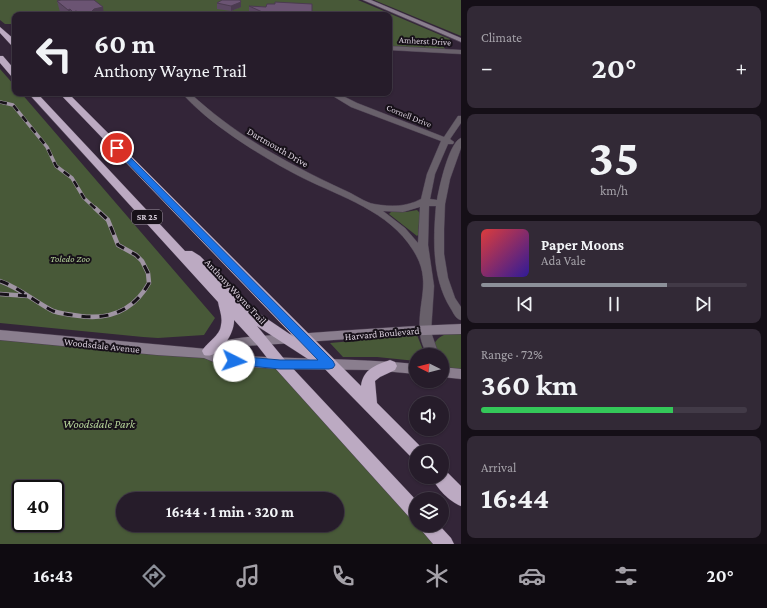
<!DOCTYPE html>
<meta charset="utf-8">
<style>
body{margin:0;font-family:"Crimson Pro",serif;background:#322936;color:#f1f3f6;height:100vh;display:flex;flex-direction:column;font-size:15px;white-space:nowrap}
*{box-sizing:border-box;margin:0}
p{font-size:13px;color:#a4a1a8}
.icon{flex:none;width:22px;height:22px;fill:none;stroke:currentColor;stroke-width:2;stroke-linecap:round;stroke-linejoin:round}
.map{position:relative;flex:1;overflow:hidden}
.drawer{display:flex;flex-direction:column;gap:6px;padding:6px;background:#150f17;width:306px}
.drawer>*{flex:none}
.top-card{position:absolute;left:12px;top:12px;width:380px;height:84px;border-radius:8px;box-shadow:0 1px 3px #0004,0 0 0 1px #423a47;background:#261c2a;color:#f1f3f6;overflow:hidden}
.needle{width:26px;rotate:276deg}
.buttons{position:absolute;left:409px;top:348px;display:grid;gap:8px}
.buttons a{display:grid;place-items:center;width:40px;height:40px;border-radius:50%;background:#261c2a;box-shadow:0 1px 3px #0004,0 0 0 1px #423a47;font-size:20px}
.speed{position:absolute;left:12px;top:480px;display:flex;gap:8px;font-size:20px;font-weight:700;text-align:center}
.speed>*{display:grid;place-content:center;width:52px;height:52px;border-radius:50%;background:#261c2a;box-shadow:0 1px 3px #0004,0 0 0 1px #423a47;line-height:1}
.speed .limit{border:2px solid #111;border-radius:6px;background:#fff;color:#111}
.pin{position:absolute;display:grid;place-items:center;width:34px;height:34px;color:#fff;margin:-17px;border:2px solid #fff;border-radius:50%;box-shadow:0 1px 4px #0007}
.me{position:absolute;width:44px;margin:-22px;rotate:94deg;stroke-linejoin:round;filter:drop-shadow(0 0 3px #0008)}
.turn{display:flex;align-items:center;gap:14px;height:84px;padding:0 16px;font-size:18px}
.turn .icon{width:52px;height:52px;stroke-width:2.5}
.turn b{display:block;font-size:28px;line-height:34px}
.big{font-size:30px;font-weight:700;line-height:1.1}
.drawer .tile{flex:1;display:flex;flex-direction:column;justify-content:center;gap:6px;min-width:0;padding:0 14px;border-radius:8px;background:#322936}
.drawer .dial{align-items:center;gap:0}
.dial b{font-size:52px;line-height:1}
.song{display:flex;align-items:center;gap:12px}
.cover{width:48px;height:48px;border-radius:6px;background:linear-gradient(135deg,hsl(0 70% 55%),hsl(250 70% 35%))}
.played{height:4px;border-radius:2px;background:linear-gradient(90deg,#8c9099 70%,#423a47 70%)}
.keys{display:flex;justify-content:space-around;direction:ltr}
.heat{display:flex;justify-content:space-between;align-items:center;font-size:22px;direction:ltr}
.charge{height:6px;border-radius:3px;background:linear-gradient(90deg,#34c759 72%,#423a47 0)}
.trip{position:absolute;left:116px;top:492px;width:228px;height:40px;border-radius:20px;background:#261c2a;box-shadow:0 1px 3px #0004,0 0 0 1px #423a47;font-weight:700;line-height:40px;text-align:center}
.tab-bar{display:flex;height:64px;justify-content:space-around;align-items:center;background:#0f0b11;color:#a4a1a8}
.tab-bar .icon{width:28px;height:28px}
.tab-bar .selected{color:#8c9099}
.tab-bar b{font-size:18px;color:#f1f3f6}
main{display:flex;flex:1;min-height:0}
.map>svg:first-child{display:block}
</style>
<main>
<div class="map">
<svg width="461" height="544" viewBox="0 0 461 544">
<rect width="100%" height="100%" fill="#332538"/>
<!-- green -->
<path fill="#485938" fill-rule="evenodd" d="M 0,0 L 358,0 L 450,39 L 450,41 L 444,43 L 443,45 L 445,49 L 389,46 L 389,15 L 15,15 L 15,24 L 5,24 L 0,20 Z
M 374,0 L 461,0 L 461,36 Z
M 0,69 L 15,86 L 15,93 L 21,93 L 215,318 L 204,335 L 158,338 L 143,337 L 0,323 Z
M 417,210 L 420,213 L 418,235 L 417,236 L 389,214 L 391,212 L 406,212 Z
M 453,333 L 461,334 L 461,370 L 454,370 L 442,362 L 442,355 L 437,355 L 434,344 C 439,336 444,334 453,333 Z
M 0,335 L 280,364 L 416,512 L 416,525 L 428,525 L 446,544 L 0,544 ZM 21,489 L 55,489 L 55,523 L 21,523 ZM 123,499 L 337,499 L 337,525 L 123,525 Z
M 417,335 L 425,355 L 416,355 L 416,361 L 377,357 L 343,357 L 330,343 Z"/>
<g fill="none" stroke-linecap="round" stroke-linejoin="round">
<!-- street casing -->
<g stroke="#4d4052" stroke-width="1">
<path id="street" d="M 389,46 L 461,50 L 461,54 L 389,50 Z
M 182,93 L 190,93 C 235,135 288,164 344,190 C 352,193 366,203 374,204 C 391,207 406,207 421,199 L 427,174 L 441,141 L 351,107 L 328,93 L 337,93 L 357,103 L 444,137 L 458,116 L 461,116 L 461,123 L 450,139 L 454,142 L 453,144 L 448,144 L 435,174 L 430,199 L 437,200 C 439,188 449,142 461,138 L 461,148 L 450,179 L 445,204 L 444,229 L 444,254 L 448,278 L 455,298 L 461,307 L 461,320 C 456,319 454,314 451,309 C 432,279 433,241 436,206 L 429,206 L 428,245 L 434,286 L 431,332 L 439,355 L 427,355 C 424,348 420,340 420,332 C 417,301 433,281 413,250 C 389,211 341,197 303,178 C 267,160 208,124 182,93 ZM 420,207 L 418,243 L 405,228 L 383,211 L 403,212 Z"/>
</g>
<!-- secondary casing -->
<g stroke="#4d4052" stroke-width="1">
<path id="secondary" d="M 363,0 L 371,0 L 461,38 L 461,42 Z
M 461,324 L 461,334 C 404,335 348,339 291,343 C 269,345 235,345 216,352 L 222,355 C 287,359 351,358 416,364 L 416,374 L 372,370 L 280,369 L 221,365 L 204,358 L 157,355 L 0,340 L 0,330 L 207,349 L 208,346 C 235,335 267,336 296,334 C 351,330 406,326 461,324 Z
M 442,367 L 461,369 L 461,379 L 442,377 Z"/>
</g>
<!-- highway casing -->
<g stroke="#4d4052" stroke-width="1">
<path id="highway" d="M 0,27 L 15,40 L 15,46 L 12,46 L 0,33 Z
M 0,56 L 3,56 L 15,70 L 15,77 L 12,77 L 0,63 Z
M 28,93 L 37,93 L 185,251 L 192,251 L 200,256 L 254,310 L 294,337 L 59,93 L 68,93 L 361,386 C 363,369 376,365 390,360 L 395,362 L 397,366 L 395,370 L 380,377 L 375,381 L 377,403 L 421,447 L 423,451 L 416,451 L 416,460 L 411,457 L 316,360 L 313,361 L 308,359 L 257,326 L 285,360 L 416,500 L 416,520 L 410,518 L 275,368 L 257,345 L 234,320 C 235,333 218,360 204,355 L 202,351 C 207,342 220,336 221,325 C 223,317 219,309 218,302 Z
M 442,470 L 446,471 L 461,486 L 461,506 C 450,502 436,488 432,477 L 442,477 Z
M 420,525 L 439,525 L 451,538 L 454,544 L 433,544 L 422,531 Z"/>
</g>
<!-- street -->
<use href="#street" fill="#68606a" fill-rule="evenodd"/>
<!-- secondary -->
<use href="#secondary" fill="#8a7e8e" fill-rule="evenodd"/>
<!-- highway -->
<use href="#highway" fill="#bcaac2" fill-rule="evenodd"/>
<!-- rail-far1 casing -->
<g stroke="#9f94a3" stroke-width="3.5">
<path id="rail-far1" d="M 0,102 L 13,105 L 47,147 L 56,166 L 72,178 L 84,198 L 96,209"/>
</g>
<!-- rail casing -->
<g stroke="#9f94a3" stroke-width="4.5">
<path id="rail" d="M 0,281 C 20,288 35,302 53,311 C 62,314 71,315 80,316 C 110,320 134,310 149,283 L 148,273 L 142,261 L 136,255 L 118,245 L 108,220 L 95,208
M 0,294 L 28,296"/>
</g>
<!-- rail-far1 -->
<use href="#rail-far1" stroke="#171119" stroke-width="2.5" stroke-dasharray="7" stroke-linecap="butt"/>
<!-- rail -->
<use href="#rail" stroke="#171119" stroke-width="3" stroke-dasharray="9" stroke-linecap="butt"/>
</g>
<!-- wall -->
<path fill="#5c4863" d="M 57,1 L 104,15 L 63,15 L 60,12 Z
M 241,2 L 241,7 L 231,11 L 217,9 L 217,3 Z
M 312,4 L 312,15 L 249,15 L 249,6 L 266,7 Z"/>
<!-- shaded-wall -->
<path fill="#4b3b50" d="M 241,2 L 241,7 L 231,11 L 231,6 Z
M 103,7 L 104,15 L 90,15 L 89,14 L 94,9 Z
M 70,9 L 71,15 L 69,15 L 68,10 Z
M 76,11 L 77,15 L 73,15 L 73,12 Z"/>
<!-- building -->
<path fill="#6b5473" stroke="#4b3b50" d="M 61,0 L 94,0 L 103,7 L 94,9 L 89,14 L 78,12 L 76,11 L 73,12 L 70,9 L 68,10 L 57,1 Z
M 222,0 L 240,0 L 241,2 L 231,6 L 217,3 Z
M 275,2 L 312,4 L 312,14 L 292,13 L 292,15 L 269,15 L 249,6 L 266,7 L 267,4 L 275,4 Z"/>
<!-- route -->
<path fill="#1a73e8" stroke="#114b97" d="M 117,145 L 119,146 L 333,361 L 335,365 L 333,368 L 329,369 L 280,369 L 230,364 L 228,361 L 230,357 L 234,356 L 280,360 L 318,360 L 114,149 L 113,148 Z"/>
<g text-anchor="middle" stroke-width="4" stroke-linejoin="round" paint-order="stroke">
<!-- far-street labels -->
<g font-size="9" fill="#d8cedb" stroke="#171119">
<text transform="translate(425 41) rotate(3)" y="3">Amherst Drive</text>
<text transform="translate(409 116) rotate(22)" y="3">Cornell Drive</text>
</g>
<!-- shield labels -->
<rect fill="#171119" stroke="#9e95a1" stroke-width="1" x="132" y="210" width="30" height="14" rx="3"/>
<g font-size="9" font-weight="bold" fill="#d8cedb">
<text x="147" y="220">SR 25</text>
</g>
<!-- street labels -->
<g font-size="10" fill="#d8cedb" stroke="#171119">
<text transform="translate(278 147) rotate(30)" y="4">Dartmouth Drive</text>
<text transform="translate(236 291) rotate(47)" y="4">Anthony Wayne Trail</text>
<text transform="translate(382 333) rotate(-5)" y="4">Harvard Boulevard</text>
<text transform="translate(102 345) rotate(6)" y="4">Woodsdale Avenue</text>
</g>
<!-- park labels -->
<g font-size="10" font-style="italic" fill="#b6d499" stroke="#171119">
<text x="70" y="262">Toledo Zoo</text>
</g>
<!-- near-park labels -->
<g font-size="12" font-style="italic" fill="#b6d499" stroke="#171119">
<text x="99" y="428">Woodsdale Park</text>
</g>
</g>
</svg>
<div class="buttons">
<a><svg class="needle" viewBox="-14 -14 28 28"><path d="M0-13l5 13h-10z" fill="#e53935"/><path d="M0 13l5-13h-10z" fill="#a4a1a8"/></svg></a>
<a><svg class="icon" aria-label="sound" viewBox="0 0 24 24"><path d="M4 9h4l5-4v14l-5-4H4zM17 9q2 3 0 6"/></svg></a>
<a><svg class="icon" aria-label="search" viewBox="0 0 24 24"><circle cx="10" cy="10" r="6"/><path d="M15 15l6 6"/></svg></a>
<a><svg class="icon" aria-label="layers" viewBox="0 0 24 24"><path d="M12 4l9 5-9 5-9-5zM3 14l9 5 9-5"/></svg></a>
</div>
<div class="speed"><div class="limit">40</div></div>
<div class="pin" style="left:117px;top:148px;background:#d93025"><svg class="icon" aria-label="arrive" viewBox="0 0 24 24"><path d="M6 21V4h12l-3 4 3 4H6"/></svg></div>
<svg class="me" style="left:234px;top:361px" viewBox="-20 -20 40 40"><circle r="19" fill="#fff"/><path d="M0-13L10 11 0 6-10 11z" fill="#1a73e8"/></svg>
<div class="trip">16:44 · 1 min · 320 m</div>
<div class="top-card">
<div class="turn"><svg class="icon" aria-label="left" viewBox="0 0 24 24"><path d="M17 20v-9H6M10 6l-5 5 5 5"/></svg><div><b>60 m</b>Anthony Wayne Trail</div></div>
</div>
</div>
<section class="drawer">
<div class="tile"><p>Climate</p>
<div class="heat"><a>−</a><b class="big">20°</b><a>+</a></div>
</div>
<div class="tile dial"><b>35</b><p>km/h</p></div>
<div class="tile">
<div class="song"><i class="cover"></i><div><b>Paper Moons</b><p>Ada Vale</p></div></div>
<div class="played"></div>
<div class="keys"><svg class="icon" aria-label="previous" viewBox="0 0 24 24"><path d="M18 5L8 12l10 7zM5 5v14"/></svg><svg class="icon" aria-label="pause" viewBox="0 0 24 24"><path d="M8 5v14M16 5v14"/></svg><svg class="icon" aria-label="next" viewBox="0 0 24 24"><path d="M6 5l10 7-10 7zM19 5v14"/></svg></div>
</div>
<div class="tile"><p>Range · 72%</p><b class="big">360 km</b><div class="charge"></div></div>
<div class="tile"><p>Arrival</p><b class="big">16:44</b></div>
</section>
</main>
<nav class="tab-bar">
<b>16:43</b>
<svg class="icon selected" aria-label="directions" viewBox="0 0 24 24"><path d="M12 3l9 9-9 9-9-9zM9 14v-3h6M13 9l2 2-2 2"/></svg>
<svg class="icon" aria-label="music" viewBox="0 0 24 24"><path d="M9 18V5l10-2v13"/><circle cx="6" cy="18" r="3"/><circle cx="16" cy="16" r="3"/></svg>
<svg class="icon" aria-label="phone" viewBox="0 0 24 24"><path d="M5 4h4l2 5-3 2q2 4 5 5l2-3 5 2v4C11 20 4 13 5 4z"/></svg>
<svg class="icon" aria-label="climate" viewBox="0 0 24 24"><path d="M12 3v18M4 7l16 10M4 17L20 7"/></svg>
<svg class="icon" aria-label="car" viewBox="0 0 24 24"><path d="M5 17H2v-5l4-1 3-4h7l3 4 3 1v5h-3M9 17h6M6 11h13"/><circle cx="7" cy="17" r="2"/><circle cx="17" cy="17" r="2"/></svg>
<svg class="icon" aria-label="filters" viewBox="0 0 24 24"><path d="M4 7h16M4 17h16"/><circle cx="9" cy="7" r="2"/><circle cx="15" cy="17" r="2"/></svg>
<b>20°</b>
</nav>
